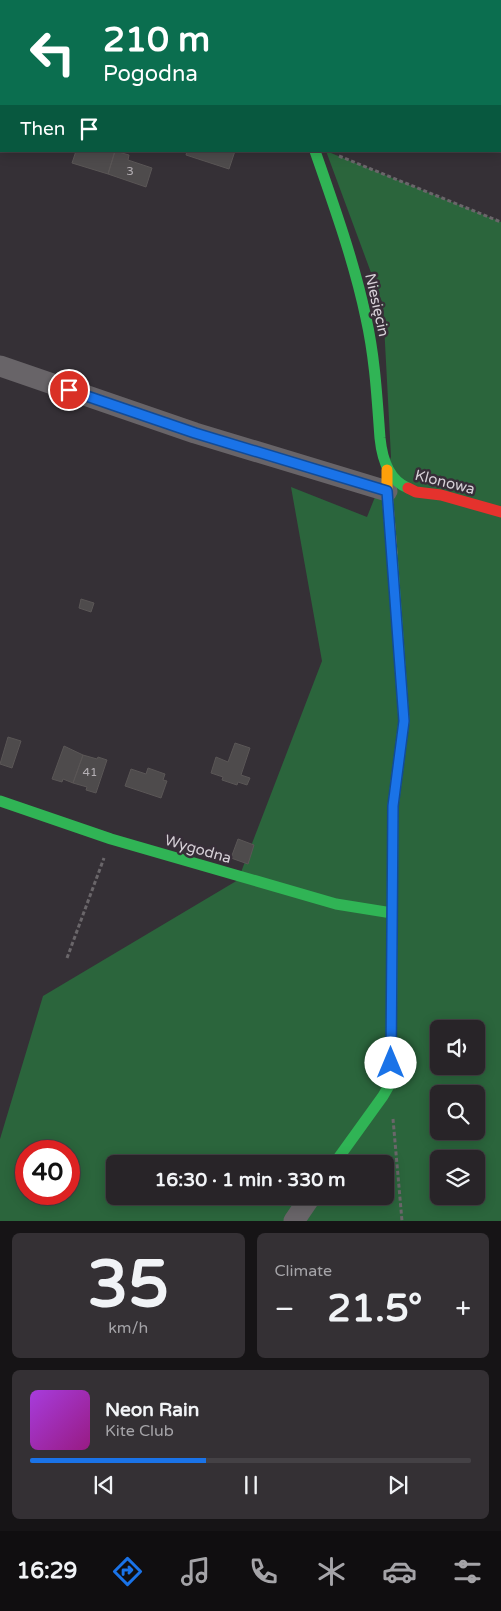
<!DOCTYPE html>
<meta charset="utf-8">
<style>
body{margin:0;font-family:"Varela Round",sans-serif;background:#343034;color:#f1f3f6;height:100vh;display:flex;flex-direction:column;font-size:19px;white-space:nowrap}
*{box-sizing:border-box;margin:0}
p{font-size:16px;color:#a5a4a8}
.icon{flex:none;width:28px;height:28px;fill:none;stroke:currentColor;stroke-width:2;stroke-linecap:round;stroke-linejoin:round}
.map{position:relative;height:1221px;overflow:hidden}
.details{display:flex;flex-direction:column;gap:12px;padding:12px;background:#161416;flex:1}
.details>*{flex:none}
.hud{position:absolute;left:0px;top:0px;width:501px;height:152px;box-shadow:0 2px 12px #0003,0 0 0 1px #444145;background:#0b6e4f;color:#fff;overflow:hidden}
.controls{position:absolute;left:430px;top:1020px;display:grid;gap:10px}
.controls a{display:grid;place-items:center;width:55px;height:55px;border-radius:8px;background:#282428;box-shadow:0 2px 12px #0003,0 0 0 1px #444145;font-size:25px}
.speed{position:absolute;left:15px;top:1140px;display:flex;gap:10px;font-size:25px;font-weight:700;text-align:center}
.speed>*{display:grid;place-content:center;width:65px;height:65px;border-radius:50%;background:#282428;box-shadow:0 2px 12px #0003,0 0 0 1px #444145;line-height:1}
.speed .limit{border:8px solid #d22;background:#fff;color:#111}
.pin{position:absolute;display:grid;place-items:center;width:42px;height:42px;color:#fff;margin:-21px;border:2px solid #fff;border-radius:50%;box-shadow:0 1px 5px #0007}
.me{position:absolute;width:55px;margin:-28px;rotate:0deg;stroke-linejoin:round;filter:drop-shadow(0 0 4px #0008)}
.turn{display:flex;align-items:center;gap:18px;height:105px;padding:0 20px;font-size:22px}
.turn .icon{width:65px;height:65px;stroke-width:2.5}
.turn b{display:block;font-size:35px;line-height:42px}
.then{display:flex;align-items:center;height:48px;padding:0 20px;background:#0003;gap:10px;font-size:19px}
.big{font-size:38px;font-weight:800;line-height:1.1}
.details .card{flex:1;display:flex;flex-direction:column;justify-content:center;gap:8px;min-width:0;padding:0 18px;border-radius:8px;background:#343034}
.details .dial{align-items:center;gap:0}
.dial b{font-size:65px;line-height:1}
.song{display:flex;align-items:center;gap:15px}
.cover{width:60px;height:60px;border-radius:8px;background:linear-gradient(135deg,hsl(280 70% 55%),hsl(310 70% 35%))}
.played{height:5px;border-radius:2px;background:linear-gradient(90deg,#1a73e8 40%,#444145 40%)}
.keys{display:flex;justify-content:space-around;direction:ltr}
.heat{display:flex;justify-content:space-between;align-items:center;font-size:28px;direction:ltr}
.details .tiles{flex:1;display:grid;gap:12px;grid-template-columns:1fr 1fr}
.card:last-child{grid-column:span 2}
.trip{position:absolute;left:106px;top:1155px;width:288px;height:50px;border-radius:8px;background:#282428;box-shadow:0 2px 12px #0003,0 0 0 1px #444145;font-weight:800;line-height:50px;text-align:center}
.menu{display:flex;height:80px;justify-content:space-around;align-items:center;background:#100e10;color:#a5a4a8}
.menu .icon{width:35px;height:35px}
.menu .selected{color:#1a73e8}
.menu b{font-size:22px;color:#f1f3f6}
.map>svg:first-child{display:block}
</style>
<div class="map">
<svg width="501" height="1221" viewBox="0 0 501 1221">
<rect width="100%" height="100%" fill="#353036"/>
<!-- built -->
<path fill="#3e3140" d="M 300,0 L 501,0 L 501,48 L 500,1 L 301,1 Z"/>
<!-- forest -->
<path fill="#2b653c" fill-rule="evenodd" d="M 326,151 L 501,222 L 501,1221 L 0,1221 L 0,1139 L 43,996 L 238,880 L 322,661 L 291,487 L 367,517 L 391,457 L 383,305 ZM 439,1029 L 476,1029 L 476,1066 L 439,1066 ZM 439,1094 L 476,1094 L 476,1131 L 439,1131 ZM 26,1151 L 69,1151 L 69,1194 L 26,1194 ZM 439,1159 L 476,1159 L 476,1196 L 439,1196 ZM 115,1164 L 385,1164 L 385,1196 L 115,1196 Z"/>
<!-- building -->
<path fill="#4e4b4c" stroke="#5a5656" d="M 93,0 L 132,0 L 132,1 L 93,1 Z
M 76,151 L 115,151 L 108,174 L 72,163 Z
M 115,151 L 129,155 L 128,160 L 152,168 L 146,187 L 108,174 Z
M 187,151 L 235,151 L 229,169 L 186,155 Z
M 81,599 L 94,603 L 91,612 L 79,608 Z
M 8,737 L 21,741 L 12,768 L 0,764 Z
M 235,743 L 250,748 L 241,775 L 250,778 L 247,785 L 238,782 L 237,785 L 222,780 L 223,777 L 211,773 L 216,757 L 228,762 Z
M 64,746 L 83,755 L 73,783 L 63,779 L 62,782 L 52,779 Z
M 83,755 L 97,759 L 98,757 L 107,760 L 96,793 L 86,790 L 87,787 L 73,783 Z
M 148,768 L 165,774 L 163,780 L 167,781 L 161,798 L 125,786 L 131,769 L 146,774 Z
M 238,839 L 254,845 L 248,864 L 231,858 Z"/>
<g fill="none" stroke-linecap="round" stroke-linejoin="round">
<!-- path -->
<path stroke="#6a666a" stroke-width="3" stroke-dasharray="4 2.5" stroke-linecap="butt" d="M 339,156 L 501,222
M 67,958 L 104,858
M 393,1119 L 402,1221"/>
<!-- street -->
<path stroke="#686468" stroke-width="21" d="M 0,14 L 1,14
M 0,366 L 195,433 L 387,491
M 294,1221 L 311,1196"/>
<!-- fast -->
<path stroke="#30b455" stroke-width="11" d="M 315,151 C 334,206 354,261 366,318 C 375,358 377,398 380,438 C 382,458 388,480 408,488
M 0,801 L 111,839 L 336,904 L 392,913
M 334,1164 L 383,1096 L 391,1082 L 393,806 L 404,721 L 392,553"/>
<!-- slow -->
<path stroke="#ff9f0a" stroke-width="11" d="M 256,0 L 256,1
M 387,470 L 387,491 L 392,553"/>
<!-- jam -->
<path stroke="#e5322d" stroke-width="11" d="M 408,488 L 416,492 L 441,495 L 501,512"/>
</g>
<g fill="none" stroke-linecap="round" stroke-linejoin="round">
<!-- route casing -->
<g stroke="#114b97" stroke-width="12">
<path id="route" d="M 69,390 L 195,433 L 387,491 L 404,721 L 393,806 L 391,1063"/>
</g>
<!-- route -->
<use href="#route" stroke="#1a73e8" stroke-width="9"/>
</g>
<g text-anchor="middle" stroke-width="5" stroke-linejoin="round" paint-order="stroke">
<!-- number labels -->
<g font-size="12" fill="#b4afb4">
<text x="130" y="175">3</text>
<text x="90" y="776">41</text>
</g>
<!-- street labels -->
<g font-size="15" fill="#d6d0d7" stroke="#372e38">
<text transform="translate(377 305) rotate(77)" y="5">Niesięcin</text>
<text transform="translate(445 482) rotate(14)" y="5">Klonowa</text>
<text transform="translate(198 849) rotate(16)" y="5">Wygodna</text>
</g>
</g>
</svg>
<div class="controls">
<a><svg class="icon" aria-label="sound" viewBox="0 0 24 24"><path d="M4 9h4l5-4v14l-5-4H4zM17 9q2 3 0 6"/></svg></a>
<a><svg class="icon" aria-label="search" viewBox="0 0 24 24"><circle cx="10" cy="10" r="6"/><path d="M15 15l6 6"/></svg></a>
<a><svg class="icon" aria-label="layers" viewBox="0 0 24 24"><path d="M12 4l9 5-9 5-9-5zM3 14l9 5 9-5"/></svg></a>
</div>
<div class="speed"><div class="limit">40</div></div>
<div class="pin" style="left:69px;top:390px;background:#d93025"><svg class="icon" aria-label="arrive" viewBox="0 0 24 24"><path d="M6 21V4h12l-3 4 3 4H6"/></svg></div>
<svg class="me" style="left:391px;top:1063px" viewBox="-20 -20 40 40"><circle r="19" fill="#fff"/><path d="M0-13L10 11 0 6-10 11z" fill="#1a73e8"/></svg>
<div class="trip">16:30 · 1 min · 330 m</div>
<div class="hud">
<div class="turn"><svg class="icon" aria-label="left" viewBox="0 0 24 24"><path d="M17 20v-9H6M10 6l-5 5 5 5"/></svg><div><b>210 m</b>Pogodna</div></div>
<div class="then">Then<svg class="icon" aria-label="arrive" viewBox="0 0 24 24"><path d="M6 21V4h12l-3 4 3 4H6"/></svg></div>
</div>
</div>
<section class="details">
<div class="tiles">
<div class="card dial"><b>35</b><p>km/h</p></div>
<div class="card"><p>Climate</p>
<div class="heat"><a>−</a><b class="big">21.5°</b><a>+</a></div>
</div>
<div class="card">
<div class="song"><i class="cover"></i><div><b>Neon Rain</b><p>Kite Club</p></div></div>
<div class="played"></div>
<div class="keys"><svg class="icon" aria-label="previous" viewBox="0 0 24 24"><path d="M18 5L8 12l10 7zM5 5v14"/></svg><svg class="icon" aria-label="pause" viewBox="0 0 24 24"><path d="M8 5v14M16 5v14"/></svg><svg class="icon" aria-label="next" viewBox="0 0 24 24"><path d="M6 5l10 7-10 7zM19 5v14"/></svg></div>
</div>
</div>
</section>
<nav class="menu">
<b>16:29</b>
<svg class="icon selected" aria-label="directions" viewBox="0 0 24 24"><path d="M12 3l9 9-9 9-9-9zM9 14v-3h6M13 9l2 2-2 2"/></svg>
<svg class="icon" aria-label="music" viewBox="0 0 24 24"><path d="M9 18V5l10-2v13"/><circle cx="6" cy="18" r="3"/><circle cx="16" cy="16" r="3"/></svg>
<svg class="icon" aria-label="phone" viewBox="0 0 24 24"><path d="M5 4h4l2 5-3 2q2 4 5 5l2-3 5 2v4C11 20 4 13 5 4z"/></svg>
<svg class="icon" aria-label="climate" viewBox="0 0 24 24"><path d="M12 3v18M4 7l16 10M4 17L20 7"/></svg>
<svg class="icon" aria-label="car" viewBox="0 0 24 24"><path d="M5 17H2v-5l4-1 3-4h7l3 4 3 1v5h-3M9 17h6M6 11h13"/><circle cx="7" cy="17" r="2"/><circle cx="17" cy="17" r="2"/></svg>
<svg class="icon" aria-label="filters" viewBox="0 0 24 24"><path d="M4 7h16M4 17h16"/><circle cx="9" cy="7" r="2"/><circle cx="15" cy="17" r="2"/></svg>
</nav>
